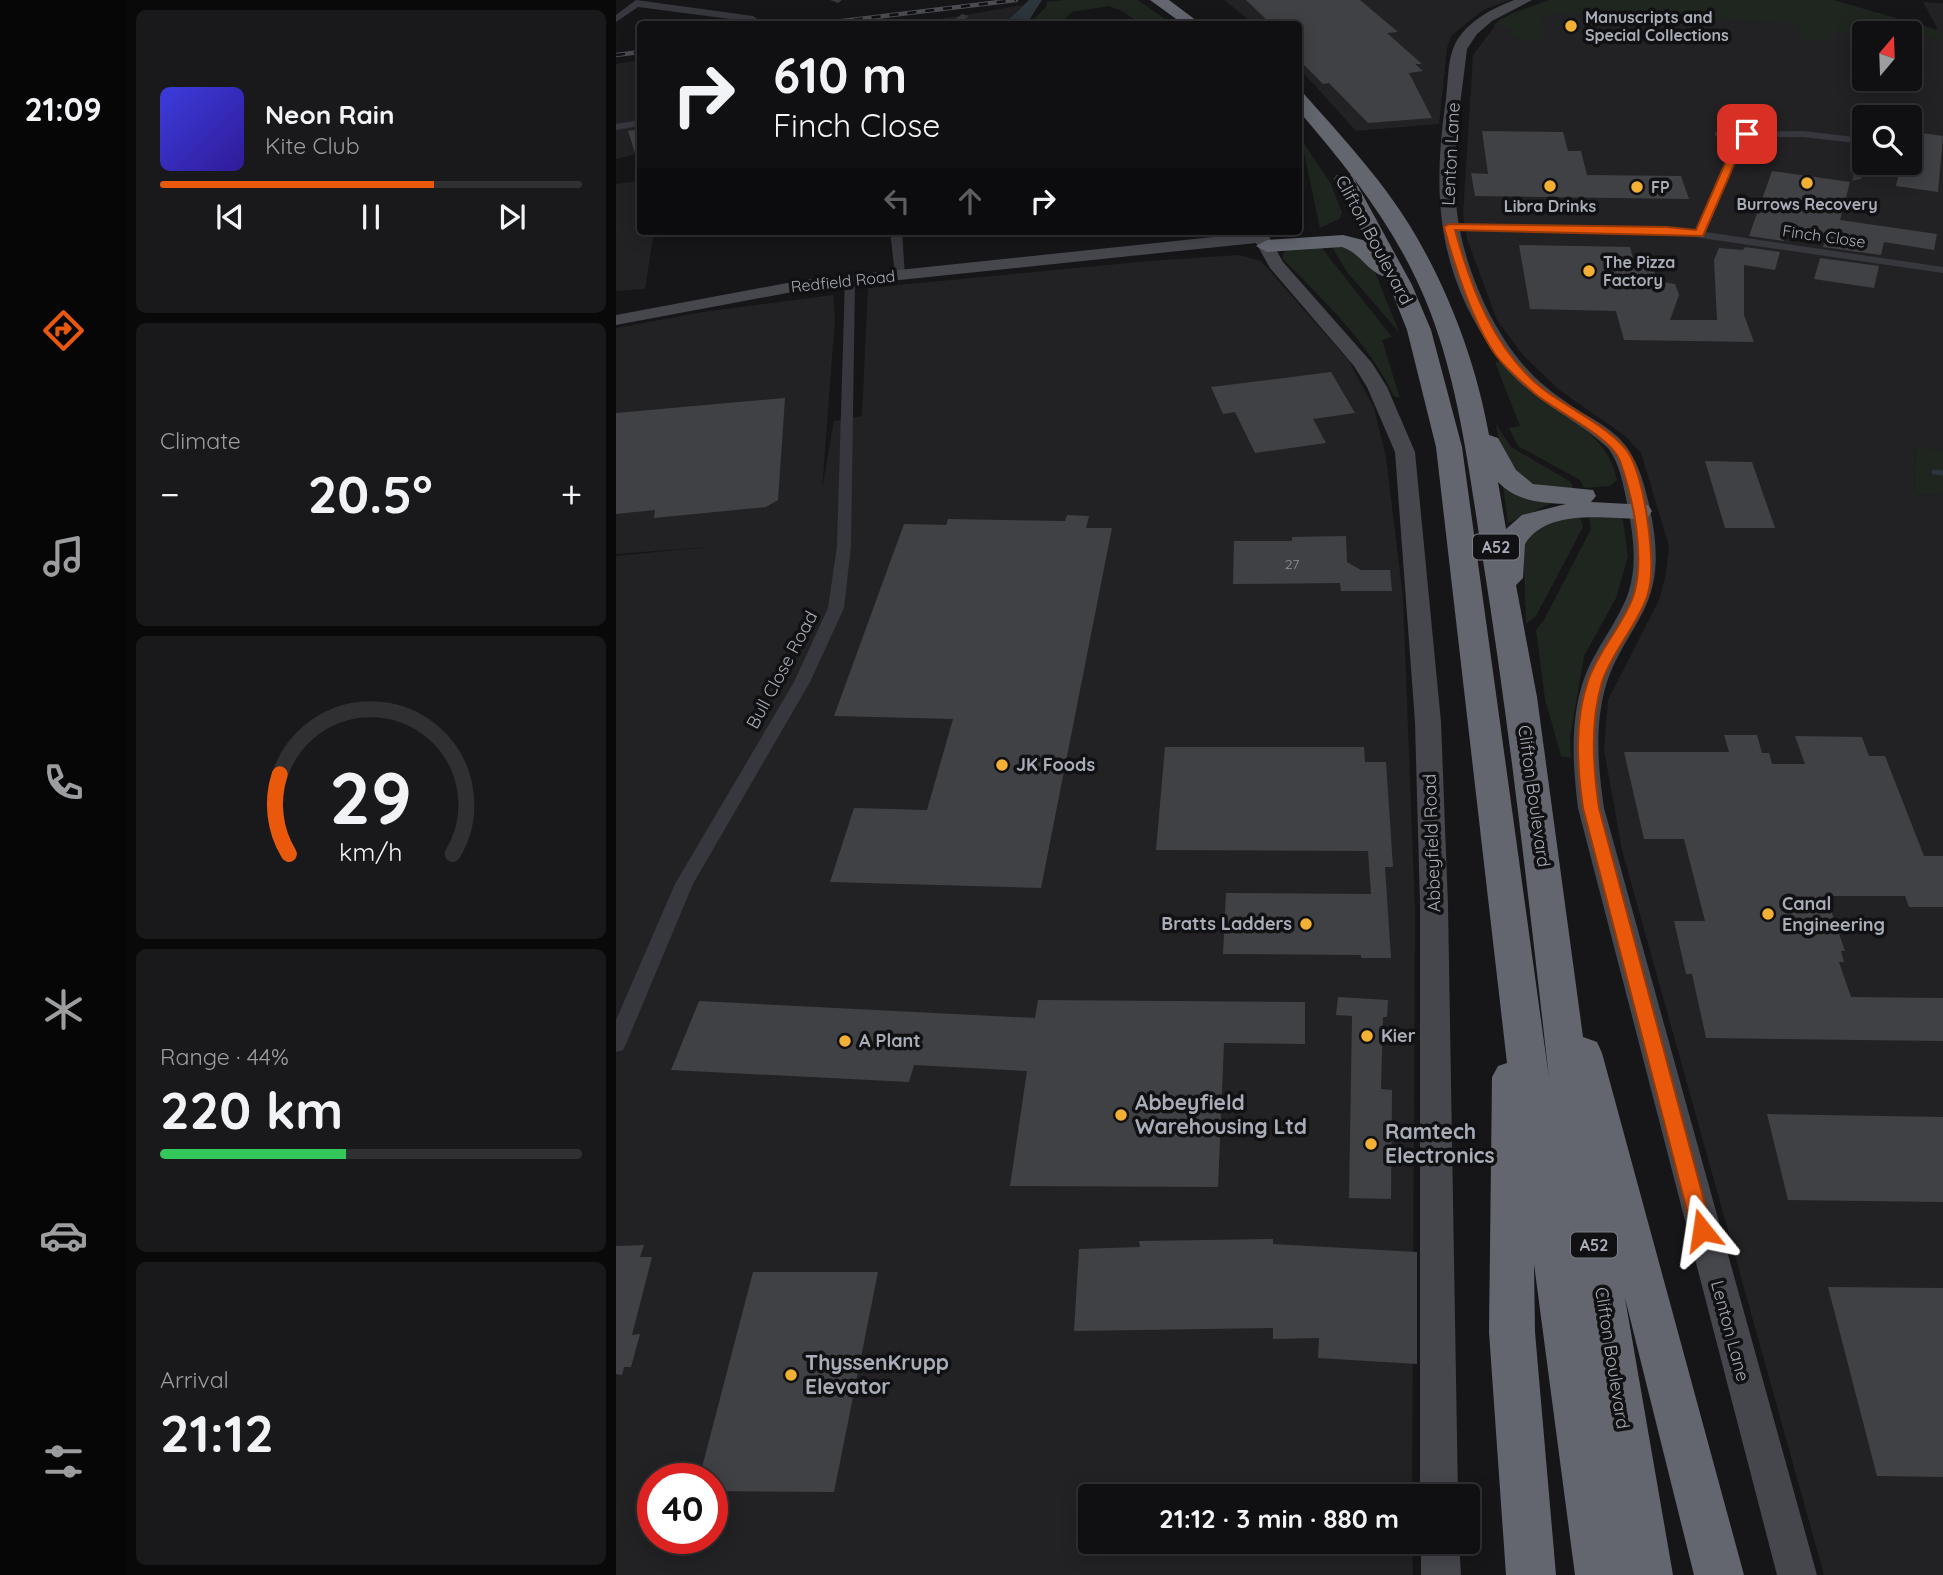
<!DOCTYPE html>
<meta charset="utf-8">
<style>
body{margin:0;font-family:Quicksand,sans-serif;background:#19191b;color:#f1f3f6;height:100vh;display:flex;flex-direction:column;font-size:26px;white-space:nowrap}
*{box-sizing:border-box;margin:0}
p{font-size:23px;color:#9c9d9f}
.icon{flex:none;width:38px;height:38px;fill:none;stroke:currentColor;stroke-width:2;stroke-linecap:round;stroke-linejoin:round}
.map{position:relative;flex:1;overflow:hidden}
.panel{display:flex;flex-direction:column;gap:10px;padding:10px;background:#09090a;width:490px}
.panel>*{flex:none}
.top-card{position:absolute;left:21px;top:21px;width:665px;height:214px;border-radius:7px;box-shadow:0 4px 18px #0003,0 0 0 2px #303032;background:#101012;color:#f1f3f6;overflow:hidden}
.needle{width:46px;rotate:19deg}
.controls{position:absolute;left:1236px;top:21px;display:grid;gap:14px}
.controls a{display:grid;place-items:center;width:70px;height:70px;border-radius:7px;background:#101012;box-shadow:0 4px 18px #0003,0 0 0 2px #303032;font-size:35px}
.speed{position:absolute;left:21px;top:1463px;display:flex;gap:14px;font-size:35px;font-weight:700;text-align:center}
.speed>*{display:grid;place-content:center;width:91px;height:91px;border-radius:50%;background:#101012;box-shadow:0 4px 18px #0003,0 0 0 2px #303032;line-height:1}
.speed .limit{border:10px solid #d22;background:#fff;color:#111}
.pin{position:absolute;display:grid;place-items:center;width:60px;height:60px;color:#fff;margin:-30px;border-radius:14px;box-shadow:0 4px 10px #0006}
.me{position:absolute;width:77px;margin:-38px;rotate:345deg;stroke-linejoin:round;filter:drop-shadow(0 0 5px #0008)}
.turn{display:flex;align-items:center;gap:24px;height:147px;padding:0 21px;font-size:32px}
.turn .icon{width:91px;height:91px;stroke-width:2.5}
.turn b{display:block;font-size:49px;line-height:60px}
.lanes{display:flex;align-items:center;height:66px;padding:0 21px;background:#0003;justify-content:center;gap:35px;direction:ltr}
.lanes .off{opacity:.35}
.big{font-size:52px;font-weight:700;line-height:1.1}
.panel .widget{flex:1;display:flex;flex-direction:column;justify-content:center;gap:10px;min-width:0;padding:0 24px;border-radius:10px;background:#19191b}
.panel .dial{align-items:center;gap:0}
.dial svg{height:182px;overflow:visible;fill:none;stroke:#303032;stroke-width:7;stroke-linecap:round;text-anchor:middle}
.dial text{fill:#f1f3f6;stroke:none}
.song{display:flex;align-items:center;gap:21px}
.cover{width:84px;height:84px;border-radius:10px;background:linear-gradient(135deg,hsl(240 70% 55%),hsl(250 70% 35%))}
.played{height:7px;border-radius:4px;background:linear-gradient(90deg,#ea580c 65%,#303032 65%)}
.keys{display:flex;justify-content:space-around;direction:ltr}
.heat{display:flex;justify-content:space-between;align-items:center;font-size:38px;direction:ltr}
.charge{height:10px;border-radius:5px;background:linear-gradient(90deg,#34c759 44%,#303032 0)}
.trip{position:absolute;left:462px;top:1484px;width:402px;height:70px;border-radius:7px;background:#101012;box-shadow:0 4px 18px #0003,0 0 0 2px #303032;font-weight:700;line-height:70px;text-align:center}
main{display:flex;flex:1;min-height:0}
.dock{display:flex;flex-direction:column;width:126px;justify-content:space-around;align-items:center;background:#060607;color:#9c9d9f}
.dock .icon{width:49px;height:49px}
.dock .active{color:#ea580c}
.dock b{font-size:32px;color:#f1f3f6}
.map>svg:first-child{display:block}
</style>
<main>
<nav class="dock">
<b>21:09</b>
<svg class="icon active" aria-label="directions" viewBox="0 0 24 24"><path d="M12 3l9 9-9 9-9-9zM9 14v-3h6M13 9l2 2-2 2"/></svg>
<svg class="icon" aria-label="music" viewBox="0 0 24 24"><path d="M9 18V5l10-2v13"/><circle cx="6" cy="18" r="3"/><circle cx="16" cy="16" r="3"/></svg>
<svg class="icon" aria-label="phone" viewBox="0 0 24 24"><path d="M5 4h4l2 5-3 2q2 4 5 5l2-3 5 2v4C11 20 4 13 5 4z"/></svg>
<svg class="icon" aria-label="climate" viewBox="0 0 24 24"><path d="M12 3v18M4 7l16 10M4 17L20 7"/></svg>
<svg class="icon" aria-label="car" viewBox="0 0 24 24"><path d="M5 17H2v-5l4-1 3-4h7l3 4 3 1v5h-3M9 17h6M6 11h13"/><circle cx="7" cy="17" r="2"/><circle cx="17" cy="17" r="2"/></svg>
<svg class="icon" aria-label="filters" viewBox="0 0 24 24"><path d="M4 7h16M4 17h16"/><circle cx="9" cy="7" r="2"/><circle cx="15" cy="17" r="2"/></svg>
</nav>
<section class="panel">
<div class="widget">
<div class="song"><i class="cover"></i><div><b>Neon Rain</b><p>Kite Club</p></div></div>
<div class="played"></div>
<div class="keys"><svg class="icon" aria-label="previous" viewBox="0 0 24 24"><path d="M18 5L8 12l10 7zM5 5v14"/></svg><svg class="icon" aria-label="pause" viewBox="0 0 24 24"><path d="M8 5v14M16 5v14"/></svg><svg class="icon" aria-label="next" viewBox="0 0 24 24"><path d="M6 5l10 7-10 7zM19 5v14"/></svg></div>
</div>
<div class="widget"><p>Climate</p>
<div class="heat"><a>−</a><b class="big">20.5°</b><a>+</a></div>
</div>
<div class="widget dial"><svg viewBox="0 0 100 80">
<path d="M14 69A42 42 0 1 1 86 69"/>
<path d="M14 69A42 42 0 0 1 10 34" stroke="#ea580c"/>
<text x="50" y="56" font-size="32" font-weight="700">29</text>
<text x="50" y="72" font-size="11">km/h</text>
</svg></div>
<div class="widget"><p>Range · 44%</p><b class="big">220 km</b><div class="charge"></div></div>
<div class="widget"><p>Arrival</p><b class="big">21:12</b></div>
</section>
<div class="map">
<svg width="1327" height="1575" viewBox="0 0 1327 1575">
<rect width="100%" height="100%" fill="#161618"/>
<!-- built -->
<path fill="#222225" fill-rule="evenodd" d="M 608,0 L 894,0 L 867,10 L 835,36 L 831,48 L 823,124 L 740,131 L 683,68 L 682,24 L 638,24 Z
M 933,0 L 1217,0 L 1322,30 L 1307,2 L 1327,3 L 1327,452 L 1300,447 L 1298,494 L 1327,495 L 1327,1575 L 1208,1575 L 1006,850 L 988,750 L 992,700 L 1043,600 L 1050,574 L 1053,546 L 1025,453 L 1009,436 L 942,389 L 906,354 L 881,320 L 851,239 L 847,215 L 857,55 L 884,19 ZM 1248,33 L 1293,33 L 1293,79 L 1248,79 ZM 1248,117 L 1293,117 L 1293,163 L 1248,163 Z
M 407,5 L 388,24 L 280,24 L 338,17 Z
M 24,60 L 24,153 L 0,159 L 0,64 Z
M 24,181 L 24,231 L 38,231 L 29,289 L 0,291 L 0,184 Z
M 623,255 L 645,261 L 733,361 L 758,408 L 770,457 L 787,597 L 799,910 L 796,1496 L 474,1496 L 474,1542 L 796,1542 L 797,1575 L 0,1575 L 0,556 L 91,547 L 0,554 L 0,328 L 87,312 L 217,295 L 219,319 L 206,489 L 218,421 L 246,416 L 252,288 L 533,261 ZM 37,1479 L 96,1479 L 96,1538 L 37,1538 Z"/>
<!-- green -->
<path fill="#1e261f" d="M 449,0 L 522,0 L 556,24 L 525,24 L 506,11 L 493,6 L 456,12 L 444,24 L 413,24 L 431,6 L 430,2 Z
M 933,0 L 1217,0 L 1323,31 L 1327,39 L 1293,36 L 1293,33 L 1213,33 L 1217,41 L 1187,40 L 1181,27 L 1175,23 L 1090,18 L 1086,15 L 933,14 L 925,19 L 930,37 L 915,41 L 895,36 L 898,28 L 877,25 L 894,14 Z
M 685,139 L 715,184 L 726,213 L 723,219 L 704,228 Z
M 714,244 L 725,245 L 753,257 L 783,332 L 731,272 Z
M 705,247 L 776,337 L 766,340 L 784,398 L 778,396 C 751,341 709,302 667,259 L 667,253 L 673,249 Z
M 888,361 C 896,370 903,382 913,390 C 948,419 991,431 1001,480 L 994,486 L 968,488 L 964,480 L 902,446 L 893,428 L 904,426 L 879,362 Z
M 880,424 L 895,447 L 955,482 L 957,488 C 906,488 888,476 880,424 Z
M 1300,446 L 1327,452 L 1327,495 L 1298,494 Z
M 887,485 L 960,503 L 936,503 L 892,523 Z
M 972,513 L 1001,516 L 1007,520 L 1012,556 L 1000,598 L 968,656 L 954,737 L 955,758 L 945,756 L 929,699 L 920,630 L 928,620 L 975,529 Z
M 964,517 L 967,527 L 920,616 L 910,624 L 907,542 L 919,523 Z"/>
<!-- water -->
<path fill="#2c353c" d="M 413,0 L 426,0 L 412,22 L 388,24 Z"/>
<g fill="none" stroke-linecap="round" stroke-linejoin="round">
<!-- stream -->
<path stroke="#2c353c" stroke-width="5" d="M 1318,472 L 1327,473"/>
</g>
<!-- building -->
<path fill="#404145" d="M 630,0 L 744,0 L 782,32 L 771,33 L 806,64 L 799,64 L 807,71 L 793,73 L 816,118 L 752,123 L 713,83 L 707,84 L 682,59 L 682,24 L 655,24 Z
M 24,129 L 24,158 L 21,159 L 12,131 Z
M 866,131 L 947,132 L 952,151 L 965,151 L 971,175 L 1065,176 L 1073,199 L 859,196 L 855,173 L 872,174 Z
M 1293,131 L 1327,136 L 1322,192 L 1280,186 L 1285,163 L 1293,163 Z
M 1156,171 L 1234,182 L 1224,220 L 1321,234 L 1318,250 L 1268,242 L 1265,255 L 1207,247 L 1211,234 L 1178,229 L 1175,236 L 1170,235 L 1168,241 L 1133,236 Z
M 903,245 L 1014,247 L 1018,262 L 1036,262 L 1041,281 L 1059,284 L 1063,295 L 1054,320 L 1101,320 L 1098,260 L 1103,248 L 1127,250 L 1129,247 L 1164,252 L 1159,270 L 1128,265 L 1128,315 L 1138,342 L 1008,340 L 1000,311 L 914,309 Z
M 1204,258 L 1263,266 L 1258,288 L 1198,279 Z
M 715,372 L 739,413 L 697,419 L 710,443 L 639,453 L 619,412 L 607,414 L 595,387 Z
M 169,398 L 162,500 L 150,507 L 38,518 L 39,510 L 0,514 L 0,413 Z
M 1089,461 L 1136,462 L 1159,528 L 1109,528 Z
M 451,515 L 473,516 L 470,528 L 496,528 L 425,888 L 214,882 L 238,808 L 311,810 L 337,719 L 218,716 L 288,524 L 330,525 L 332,519 L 449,521 Z
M 730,536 L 731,562 L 745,570 L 774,570 L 776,591 L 725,591 L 724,583 L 617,584 L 618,541 L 676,541 L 676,537 Z
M 1108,735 L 1141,735 L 1146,753 L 1153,753 L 1156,764 L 1189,764 L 1179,736 L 1246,737 L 1253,756 L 1269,756 L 1308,856 L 1327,856 L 1327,907 L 1293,907 L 1289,896 L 1210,896 L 1229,951 L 1225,951 L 1228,962 L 1223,962 L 1235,997 L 1327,998 L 1327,1041 L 1090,1038 L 1076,974 L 1070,974 L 1058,921 L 1089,921 L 1068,839 L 1028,839 L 1008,752 L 1113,752 Z
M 549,747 L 748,747 L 749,762 L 770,762 L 777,867 L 769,867 L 775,958 L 745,958 L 745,955 L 607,954 L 610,893 L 755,894 L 752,851 L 540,850 Z
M 722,997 L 772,1000 L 771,1017 L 767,1017 L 765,1089 L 776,1090 L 775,1199 L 733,1198 L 736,1016 L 720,1015 Z
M 422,1000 L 689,1002 L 689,1044 L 608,1043 L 602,1187 L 394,1186 L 411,1071 L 298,1065 L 293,1082 L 55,1070 L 83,1001 L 419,1018 Z
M 1151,1114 L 1327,1117 L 1327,1202 L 1172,1200 Z
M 657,1239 L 657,1244 L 801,1252 L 801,1364 L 702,1358 L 703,1338 L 657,1339 L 657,1328 L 458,1331 L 463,1249 L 524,1247 L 523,1241 Z
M 28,1245 L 24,1257 L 36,1257 L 16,1335 L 24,1334 L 15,1367 L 8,1367 L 6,1375 L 0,1374 L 0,1246 Z
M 137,1272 L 262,1272 L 218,1492 L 96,1491 L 96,1479 L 83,1479 Z
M 1212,1287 L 1327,1288 L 1327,1477 L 1261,1476 Z"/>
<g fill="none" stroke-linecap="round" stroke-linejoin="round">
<!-- street -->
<path fill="#37383d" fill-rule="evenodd" d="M 20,0 L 137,16 L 141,19 L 137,22 L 22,7 L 0,22 L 0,15 Z
M 214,0 L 226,0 L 222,3 Z
M 346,14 L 353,16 L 342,24 L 333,24 Z
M 24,120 L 24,126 L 0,130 L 0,124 Z
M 1187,131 L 1248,138 L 1248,144 L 1187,137 L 1130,137 L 1090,232 L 1327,267 L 1327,273 L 1051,233 L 833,230 L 827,227 L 833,224 L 1051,227 L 1080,231 L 1120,137 L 1099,136 L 1099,132 Z
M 1248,152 L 1248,163 L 1251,163 L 1245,179 L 1236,181 L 1243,155 Z
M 274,231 L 286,231 L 289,276 L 279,274 Z
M 229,278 L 239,280 L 235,546 L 228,608 L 194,682 L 77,884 L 10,1044 L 7,1050 L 0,1052 L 0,1020 L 59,884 L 178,682 L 212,608 L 221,546 Z"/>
<!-- secondary -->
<path fill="#45474d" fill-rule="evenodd" d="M 898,0 L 916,0 L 876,21 L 861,34 L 851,49 C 839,151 824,209 870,307 C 885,337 903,365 930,387 C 986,433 1015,421 1033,504 C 1041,542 1045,576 1027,612 C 1015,635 999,657 991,682 C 978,723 982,767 988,808 L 1201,1575 L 1161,1575 L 962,808 C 957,767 954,725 966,685 C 976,652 1000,626 1012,594 C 1022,564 1017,533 1011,503 C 1007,484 1004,464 992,448 C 953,413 910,399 879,354 C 823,275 816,199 829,106 C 832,89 831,65 837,49 C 846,24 875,9 898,0 Z
M 645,232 L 651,233 L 667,262 L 756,363 L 771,387 L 799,452 L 825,722 L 832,905 L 842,1496 L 804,1496 L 804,905 L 799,722 L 779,452 L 751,387 L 738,366 L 654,268 L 640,243 L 187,290 L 0,325 L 0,315 L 187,280 Z
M 805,1542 L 843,1542 L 845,1575 L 805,1575 Z"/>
<!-- highway -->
<path fill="#63666e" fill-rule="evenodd" d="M 534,0 L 553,0 L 585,24 L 567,24 Z
M 682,93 L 688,94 C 728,139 770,184 800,236 C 835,296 861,367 873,435 L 882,438 L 900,470 L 917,484 L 977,490 L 980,496 L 975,502 L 1032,505 L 1036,511 L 1032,517 L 1022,519 C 987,518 930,509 909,544 L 907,578 L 900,585 L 921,697 L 967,1037 L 981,1042 L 986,1053 L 1128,1575 L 1078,1575 L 1009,1298 L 1057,1575 L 959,1575 L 918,1264 L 919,1332 L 940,1575 L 890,1575 L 873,1332 L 876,1077 L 882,1066 L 891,1063 L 820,447 L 791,330 L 770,277 C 752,273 745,253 726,247 L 651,252 L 640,246 L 651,240 L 727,235 L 751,241 L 718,179 L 721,175 L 735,175 L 738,179 L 796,285 L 815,330 L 846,447 L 933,1078 C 913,903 894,728 866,554 C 852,465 841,366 802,283 C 772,218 729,165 682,110 ZM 882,482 C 900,501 925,503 950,504 L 906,515 L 890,529 Z"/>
<!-- rail casing -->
<g stroke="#4a4c52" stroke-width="4.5">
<path id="rail" d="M 202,24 L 400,0
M 0,55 L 24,52"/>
</g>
<!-- rail -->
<use href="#rail" stroke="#111113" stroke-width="2.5" stroke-dasharray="9" stroke-linecap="butt"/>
</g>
<!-- route -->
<path fill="#ea580c" stroke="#983908" stroke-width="2" d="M 1126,131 L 1136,134 L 1130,137 L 1087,236 L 839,230 C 855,288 878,350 927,389 C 950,407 1002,431 1015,457 C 1029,486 1042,567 1031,597 C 1020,627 996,652 986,682 C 974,723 977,766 983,808 L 1096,1230 L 1093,1236 L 1086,1239 L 1079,1236 L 1076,1230 L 967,808 C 961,766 958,722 972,681 C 982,651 1006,627 1017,597 C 1030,559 1017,498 1004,461 C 995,436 937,410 917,392 C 905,381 889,368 879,354 C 857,323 838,264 828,227 L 833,224 L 1051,227 L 1080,230 L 1122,134 Z"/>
<!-- markers -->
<g fill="#f2b134" stroke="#111113" stroke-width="2.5">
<circle cx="955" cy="26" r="7"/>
<circle cx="1191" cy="183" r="7"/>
<circle cx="934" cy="186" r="7"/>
<circle cx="1021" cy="187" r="7"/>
<circle cx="973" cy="271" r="7"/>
<circle cx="386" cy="765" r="7"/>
<circle cx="1152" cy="914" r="7"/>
<circle cx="690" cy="924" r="7"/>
<circle cx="751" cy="1036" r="7"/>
<circle cx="229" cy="1041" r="7"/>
<circle cx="505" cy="1115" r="7"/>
<circle cx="755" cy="1144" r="7"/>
<circle cx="175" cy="1375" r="7"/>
</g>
<g text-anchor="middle" stroke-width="7" stroke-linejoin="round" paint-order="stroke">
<!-- number labels -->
<g font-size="14" fill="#8e929b">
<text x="676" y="569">27</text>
</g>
<!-- far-poi labels -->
<g font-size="16" font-weight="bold" fill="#a8adb8" stroke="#111113" text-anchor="start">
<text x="969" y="23">Manuscripts and<tspan x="969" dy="18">Special Collections</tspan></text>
<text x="1035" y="193">FP</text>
<text x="1191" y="210" text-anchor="middle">Burrows Recovery</text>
<text x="934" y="212" text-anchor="middle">Libra Drinks</text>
<text x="987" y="268">The Pizza<tspan x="987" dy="18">Factory</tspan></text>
</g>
<!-- far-street labels -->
<g font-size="16" fill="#a8adb8" stroke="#111113">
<text transform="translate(1208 236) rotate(8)" y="6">Finch Close</text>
<text transform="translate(227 281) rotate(-6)" y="6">Redfield Road</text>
</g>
<!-- shield labels -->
<g fill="#111113" stroke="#7b7e86" stroke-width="2">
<rect x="857" y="534.5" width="46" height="25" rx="5"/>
<rect x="955" y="1232.5" width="46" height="25" rx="5"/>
</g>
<g font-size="16" font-weight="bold" fill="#a8adb8">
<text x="880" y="553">A52</text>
<text x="978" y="1251">A52</text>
</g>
<!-- street labels -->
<g font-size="18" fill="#a8adb8" stroke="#111113">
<text transform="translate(835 154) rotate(-87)" y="6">Lenton Lane</text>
<text transform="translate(758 240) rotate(62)" y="6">Clifton Boulevard</text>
<text transform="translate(166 670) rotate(-62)" y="6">Bull Close Road</text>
<text transform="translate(918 796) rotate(82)" y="6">Clifton Boulevard</text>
<text transform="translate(816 843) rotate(-92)" y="6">Abbeyfield Road</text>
<text transform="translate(1114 1331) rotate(75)" y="6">Lenton Lane</text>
<text transform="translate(996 1358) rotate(81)" y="6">Clifton Boulevard</text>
</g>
<!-- poi labels -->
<g font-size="18" font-weight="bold" fill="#a8adb8" stroke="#111113" text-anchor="start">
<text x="400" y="771">JK Foods</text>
<text x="1166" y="910">Canal<tspan x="1166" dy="21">Engineering</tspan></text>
<text x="676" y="930" text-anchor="end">Bratts Ladders</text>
<text x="765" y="1042">Kier</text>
<text x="243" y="1047">A Plant</text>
</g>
<!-- near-poi labels -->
<g font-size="21" font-weight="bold" fill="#a8adb8" stroke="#111113" text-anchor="start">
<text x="519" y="1110">Abbeyfield<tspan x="519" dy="24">Warehousing Ltd</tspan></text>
<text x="769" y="1139">Ramtech<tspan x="769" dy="24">Electronics</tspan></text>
<text x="189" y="1370">ThyssenKrupp<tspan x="189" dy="24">Elevator</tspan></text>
</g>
</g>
</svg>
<div class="controls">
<a><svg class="needle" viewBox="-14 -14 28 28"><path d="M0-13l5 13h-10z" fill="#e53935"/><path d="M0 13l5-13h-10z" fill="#9c9d9f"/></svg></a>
<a><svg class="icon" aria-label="search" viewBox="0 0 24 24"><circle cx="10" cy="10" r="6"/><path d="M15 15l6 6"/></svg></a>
</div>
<div class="speed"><div class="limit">40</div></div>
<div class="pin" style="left:1131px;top:134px;background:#d93025"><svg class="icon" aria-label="arrive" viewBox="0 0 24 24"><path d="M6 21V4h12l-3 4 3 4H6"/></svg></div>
<svg class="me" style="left:1086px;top:1230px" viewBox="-20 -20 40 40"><path d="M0-17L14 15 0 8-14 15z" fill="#ea580c" stroke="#fff" stroke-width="4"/></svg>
<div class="trip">21:12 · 3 min · 880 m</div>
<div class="top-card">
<div class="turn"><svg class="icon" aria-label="right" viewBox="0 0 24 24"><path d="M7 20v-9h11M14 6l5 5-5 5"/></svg><div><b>610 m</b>Finch Close</div></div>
<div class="lanes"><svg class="icon off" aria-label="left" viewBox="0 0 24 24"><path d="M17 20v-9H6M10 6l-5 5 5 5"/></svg><svg class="icon off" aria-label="ahead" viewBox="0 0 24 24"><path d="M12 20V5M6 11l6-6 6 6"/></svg><svg class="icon" aria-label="right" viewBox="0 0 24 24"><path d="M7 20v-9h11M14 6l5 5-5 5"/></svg></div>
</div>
</div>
</main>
